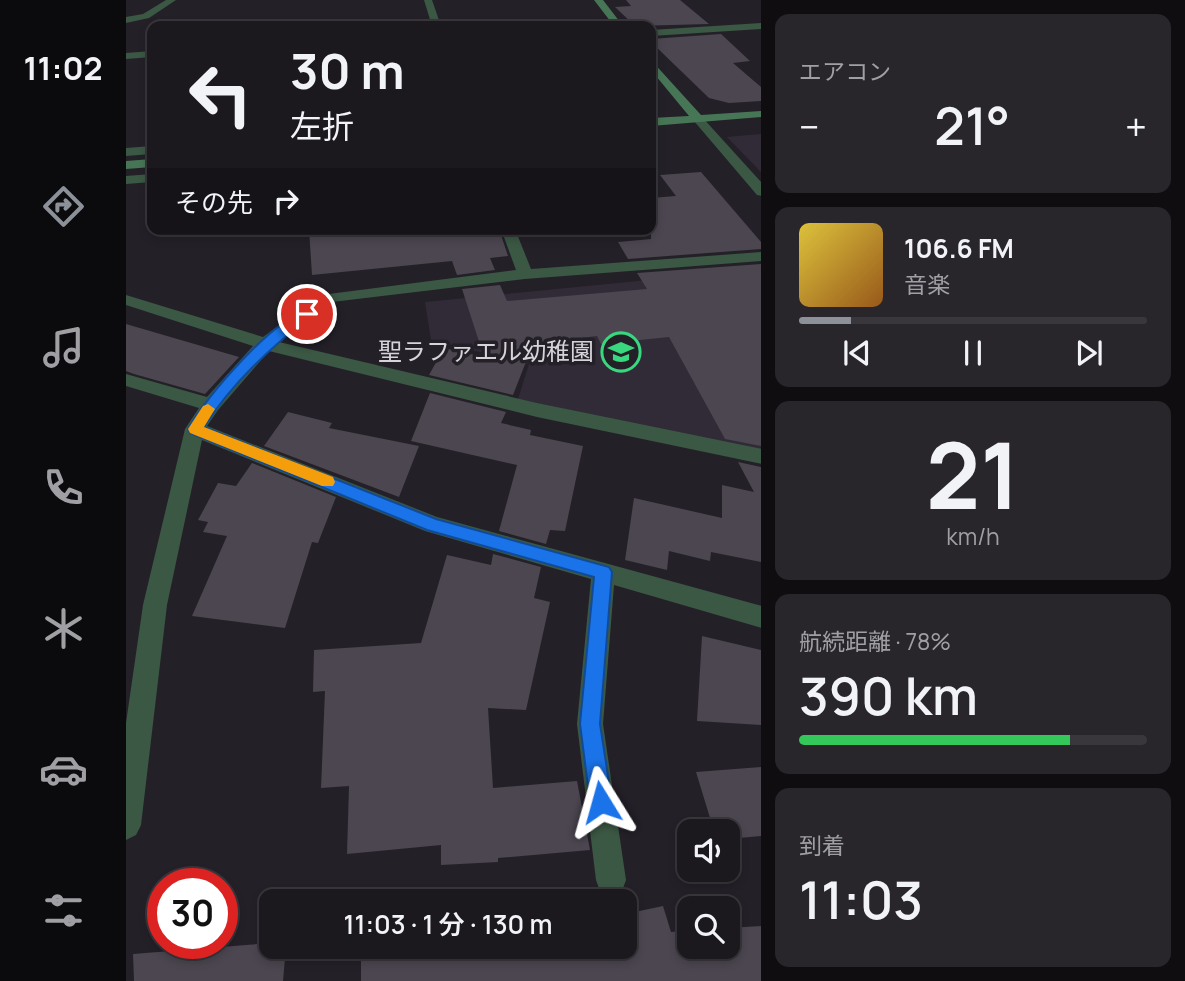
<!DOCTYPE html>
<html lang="ja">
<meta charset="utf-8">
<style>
body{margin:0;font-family:Manrope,"Noto Sans JP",sans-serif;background:#28252b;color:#f1f3f6;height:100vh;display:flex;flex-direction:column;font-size:26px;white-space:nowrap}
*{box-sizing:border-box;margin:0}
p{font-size:23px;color:#a0a0a4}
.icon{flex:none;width:38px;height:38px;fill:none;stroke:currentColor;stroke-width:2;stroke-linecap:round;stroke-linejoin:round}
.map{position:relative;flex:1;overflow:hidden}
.sheet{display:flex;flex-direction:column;gap:14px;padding:14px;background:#0f0d10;width:424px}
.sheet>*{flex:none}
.banner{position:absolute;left:21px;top:21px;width:509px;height:214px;border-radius:14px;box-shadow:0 4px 10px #0003,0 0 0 2px #39373c;background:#1b181e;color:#f1f3f6;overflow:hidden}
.buttons{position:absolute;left:551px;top:819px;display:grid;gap:14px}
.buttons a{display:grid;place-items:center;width:63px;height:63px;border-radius:14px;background:#1b181e;box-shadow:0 4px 10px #0003,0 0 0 2px #39373c;font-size:35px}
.speed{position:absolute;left:21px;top:868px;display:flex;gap:14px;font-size:35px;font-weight:700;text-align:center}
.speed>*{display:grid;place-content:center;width:91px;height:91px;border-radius:50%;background:#1b181e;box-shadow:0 4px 10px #0003,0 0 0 2px #39373c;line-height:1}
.speed .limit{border:10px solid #d22;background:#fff;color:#111}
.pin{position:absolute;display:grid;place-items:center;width:60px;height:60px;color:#fff;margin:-30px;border:4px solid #fff;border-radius:50%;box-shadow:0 2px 7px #0007}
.me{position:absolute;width:77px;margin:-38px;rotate:352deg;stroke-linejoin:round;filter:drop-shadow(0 0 5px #0008)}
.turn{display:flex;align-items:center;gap:24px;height:147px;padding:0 28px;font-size:32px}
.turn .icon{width:91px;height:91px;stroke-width:2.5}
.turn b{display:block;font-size:49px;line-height:60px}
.then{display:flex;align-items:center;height:66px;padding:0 28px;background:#0003;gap:14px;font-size:26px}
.big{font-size:52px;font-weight:600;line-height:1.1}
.sheet .card{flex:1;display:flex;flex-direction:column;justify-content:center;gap:10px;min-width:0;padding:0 24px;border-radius:14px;background:#28252b}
.sheet .dial{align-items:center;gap:0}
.dial b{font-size:91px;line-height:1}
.song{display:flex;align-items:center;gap:21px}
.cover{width:84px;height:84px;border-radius:10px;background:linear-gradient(135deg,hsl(50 70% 55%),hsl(30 70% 35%))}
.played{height:7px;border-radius:4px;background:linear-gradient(90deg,#8c9099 15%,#39373c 15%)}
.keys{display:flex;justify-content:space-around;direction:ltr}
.heat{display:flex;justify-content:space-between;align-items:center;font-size:38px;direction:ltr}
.charge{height:10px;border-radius:5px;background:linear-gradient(90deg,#34c759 78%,#39373c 0)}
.trip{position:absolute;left:133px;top:889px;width:378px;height:70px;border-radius:14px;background:#1b181e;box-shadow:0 4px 10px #0003,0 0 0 2px #39373c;font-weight:600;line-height:70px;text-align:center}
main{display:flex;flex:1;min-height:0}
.tabs{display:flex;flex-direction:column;width:126px;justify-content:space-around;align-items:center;background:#0b0a0c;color:#a0a0a4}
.tabs .icon{width:49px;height:49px}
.tabs .on{color:#8c9099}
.tabs b{font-size:32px;color:#f1f3f6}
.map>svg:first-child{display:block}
</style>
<main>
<nav class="tabs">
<b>11:02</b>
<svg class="icon on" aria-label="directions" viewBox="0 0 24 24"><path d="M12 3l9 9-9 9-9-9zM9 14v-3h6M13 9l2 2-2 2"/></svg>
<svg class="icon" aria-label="music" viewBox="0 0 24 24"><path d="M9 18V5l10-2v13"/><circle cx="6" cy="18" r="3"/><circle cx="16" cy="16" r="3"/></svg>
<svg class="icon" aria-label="phone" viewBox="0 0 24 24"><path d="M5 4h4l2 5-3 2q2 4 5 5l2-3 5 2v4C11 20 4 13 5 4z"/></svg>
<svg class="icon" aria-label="climate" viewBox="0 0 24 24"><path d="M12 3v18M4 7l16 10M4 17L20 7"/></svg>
<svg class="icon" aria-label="car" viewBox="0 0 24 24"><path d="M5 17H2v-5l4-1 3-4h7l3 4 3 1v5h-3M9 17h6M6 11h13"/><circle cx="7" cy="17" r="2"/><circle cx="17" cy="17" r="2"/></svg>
<svg class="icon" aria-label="filters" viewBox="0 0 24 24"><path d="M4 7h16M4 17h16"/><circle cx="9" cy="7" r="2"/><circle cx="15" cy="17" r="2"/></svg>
</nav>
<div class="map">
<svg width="636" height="981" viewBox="0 0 636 981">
<rect width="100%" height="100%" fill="#242028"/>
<!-- built -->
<path fill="#312b38" d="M 635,134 L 636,134 L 635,172 L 601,137 Z
M 635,269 L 635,451 L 392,399 L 403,364 L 305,340 L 299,302 Z"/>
<!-- building -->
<path fill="#4b4650" d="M 500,0 L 554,0 L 583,24 L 509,26 L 489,7 L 505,6 Z
M 595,34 L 624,61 L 607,63 L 635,87 L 635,101 L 603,103 L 583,98 L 525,42 L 525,39 Z
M 575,172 L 635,242 L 635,249 L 502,259 L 492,242 L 525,239 L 525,198 L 550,196 L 534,175 Z
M 183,229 L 373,229 L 382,256 L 364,258 L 369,270 L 331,275 L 326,261 L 186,275 Z
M 635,264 L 635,446 L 599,439 L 543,337 L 475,344 L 471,336 L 407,344 L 387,395 L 303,375 L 318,348 L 358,357 L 336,289 L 374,285 L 381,301 L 521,289 L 511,273 Z
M 0,324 L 113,357 L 79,394 L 8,374 L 0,371 Z
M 304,393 L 380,412 L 375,423 L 405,430 L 404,435 L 457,446 L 439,531 L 424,530 L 420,544 L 373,531 L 391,465 L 285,441 Z
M 162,412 L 206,423 L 203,428 L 293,446 L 273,497 L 138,446 Z
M 612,462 L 635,467 L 635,562 L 585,552 L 584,561 L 543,551 L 541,570 L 499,560 L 508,498 L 596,518 L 596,485 L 628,492 Z
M 126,463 L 210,497 L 192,543 L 186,542 L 159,628 L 66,616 L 101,536 L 77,532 L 82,522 L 72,520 L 92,483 L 110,486 Z
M 367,554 L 415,567 L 408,598 L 424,602 L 400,710 L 362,708 L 367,788 L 451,781 L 464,850 L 372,858 L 372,862 L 315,865 L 315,845 L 221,854 L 223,786 L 195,788 L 199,691 L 187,692 L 188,650 L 295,643 L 321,555 L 365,565 Z
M 576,636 L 635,650 L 635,725 L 571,721 Z
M 635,767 L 635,836 L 602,839 L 602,831 L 588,831 L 570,772 Z
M 537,906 L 545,932 L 564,930 L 564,947 L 602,947 L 602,928 L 635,926 L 635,981 L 235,981 L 235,947 L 499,947 L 499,914 Z
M 145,943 L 145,947 L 160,947 L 157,981 L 8,981 L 7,954 Z"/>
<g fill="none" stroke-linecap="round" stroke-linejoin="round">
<!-- street -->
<path fill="#3b5844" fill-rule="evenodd" d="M 40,0 L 50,0 L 23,18 L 0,23 L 0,17 L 17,14 Z
M 298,0 L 306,0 L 315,26 L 306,26 Z
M 636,23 L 636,29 L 525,36 L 525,30 Z
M 26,51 L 26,57 L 0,59 L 0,53 Z
M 568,117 L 576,117 L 636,183 L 636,196 L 631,195 L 568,121 Z
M 26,146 L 26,154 L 0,156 L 0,148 Z
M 26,174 L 26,182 L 0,184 L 0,176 Z
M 375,229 L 389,229 L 405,269 L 636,252 L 636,261 L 399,279 L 206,302 L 153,342 L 411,403 L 636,449 L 636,464 L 411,417 L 143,351 L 92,410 L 81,426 L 311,517 L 636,606 L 636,628 L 488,585 L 477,724 L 500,880 L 496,891 L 485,895 L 474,891 L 470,880 L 451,724 L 465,579 L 299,531 L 76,440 L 41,605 L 15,825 L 10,835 L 0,840 L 0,723 L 17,605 L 59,429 L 73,408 L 0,386 L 0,374 L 81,397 L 127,346 L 0,305 L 0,295 L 137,337 L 195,295 L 390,270 Z"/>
<!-- secondary -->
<path fill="#477656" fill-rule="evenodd" d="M 468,0 L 477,0 L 497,26 L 488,26 Z
M 525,60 L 575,115 L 636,111 L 636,117 L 525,126 L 525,118 L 563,116 L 525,70 Z
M 26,159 L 26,167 L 0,169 L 0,161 Z"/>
</g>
<!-- route -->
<path fill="#1a73e8" stroke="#114b97" stroke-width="2" d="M 181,310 L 185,311 L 185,316 C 144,348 106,383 78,427 L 310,519 L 483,567 L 486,572 L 474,724 L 486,802 L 483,810 L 475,813 L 467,810 L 464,802 L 454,724 L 468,577 L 301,530 L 64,433 L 62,429 C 82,395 144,322 181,310 Z"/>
<!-- slow -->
<path fill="#f59e0b" d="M 82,404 L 89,409 L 78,427 L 207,477 L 209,482 L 207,486 L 196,486 L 64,433 L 62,429 L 77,406 Z"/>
<!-- icons -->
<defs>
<g id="school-ring" transform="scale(2.0125)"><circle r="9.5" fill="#242028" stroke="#39d87f" stroke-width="1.5"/><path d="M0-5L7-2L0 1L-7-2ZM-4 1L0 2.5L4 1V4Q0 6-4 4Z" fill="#39d87f"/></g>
</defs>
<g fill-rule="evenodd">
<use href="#school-ring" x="495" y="352"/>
</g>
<g text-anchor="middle" stroke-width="7" stroke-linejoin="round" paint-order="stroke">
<!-- poi labels -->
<g font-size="24" fill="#d6d3d9" stroke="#242028" text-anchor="end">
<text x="468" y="360">聖ラファエル幼稚園</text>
</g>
</g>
</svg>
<div class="buttons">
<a><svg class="icon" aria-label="sound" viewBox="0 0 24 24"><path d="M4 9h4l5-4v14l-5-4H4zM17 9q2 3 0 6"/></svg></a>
<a><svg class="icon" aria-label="search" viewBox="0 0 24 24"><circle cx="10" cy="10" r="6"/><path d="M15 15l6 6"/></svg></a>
</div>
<div class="speed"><div class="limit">30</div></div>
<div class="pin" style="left:181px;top:314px;background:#d93025"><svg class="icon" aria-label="arrive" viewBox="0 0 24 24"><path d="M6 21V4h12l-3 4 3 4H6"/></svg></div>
<svg class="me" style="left:475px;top:802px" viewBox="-20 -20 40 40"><path d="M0-17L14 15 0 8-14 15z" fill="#1a73e8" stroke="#fff" stroke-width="4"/></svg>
<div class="trip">11:03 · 1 分 · 130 m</div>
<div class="banner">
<div class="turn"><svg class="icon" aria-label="left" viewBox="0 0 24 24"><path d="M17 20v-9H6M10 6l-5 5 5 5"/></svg><div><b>30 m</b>左折</div></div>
<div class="then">その先<svg class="icon" aria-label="right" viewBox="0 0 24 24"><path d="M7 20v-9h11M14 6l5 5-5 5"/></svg></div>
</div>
</div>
<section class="sheet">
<div class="card"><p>エアコン</p>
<div class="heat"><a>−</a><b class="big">21°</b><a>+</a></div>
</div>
<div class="card">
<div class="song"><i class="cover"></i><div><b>106.6 FM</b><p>音楽</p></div></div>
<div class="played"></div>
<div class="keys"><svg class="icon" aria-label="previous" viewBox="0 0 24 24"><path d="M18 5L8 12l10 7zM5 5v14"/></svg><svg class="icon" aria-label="pause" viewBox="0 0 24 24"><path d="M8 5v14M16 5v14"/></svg><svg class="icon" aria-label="next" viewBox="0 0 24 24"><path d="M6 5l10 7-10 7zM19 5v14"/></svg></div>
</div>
<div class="card dial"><b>21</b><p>km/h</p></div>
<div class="card"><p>航続距離 · 78%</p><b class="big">390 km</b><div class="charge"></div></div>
<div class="card"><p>到着</p><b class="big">11:03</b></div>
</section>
</main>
